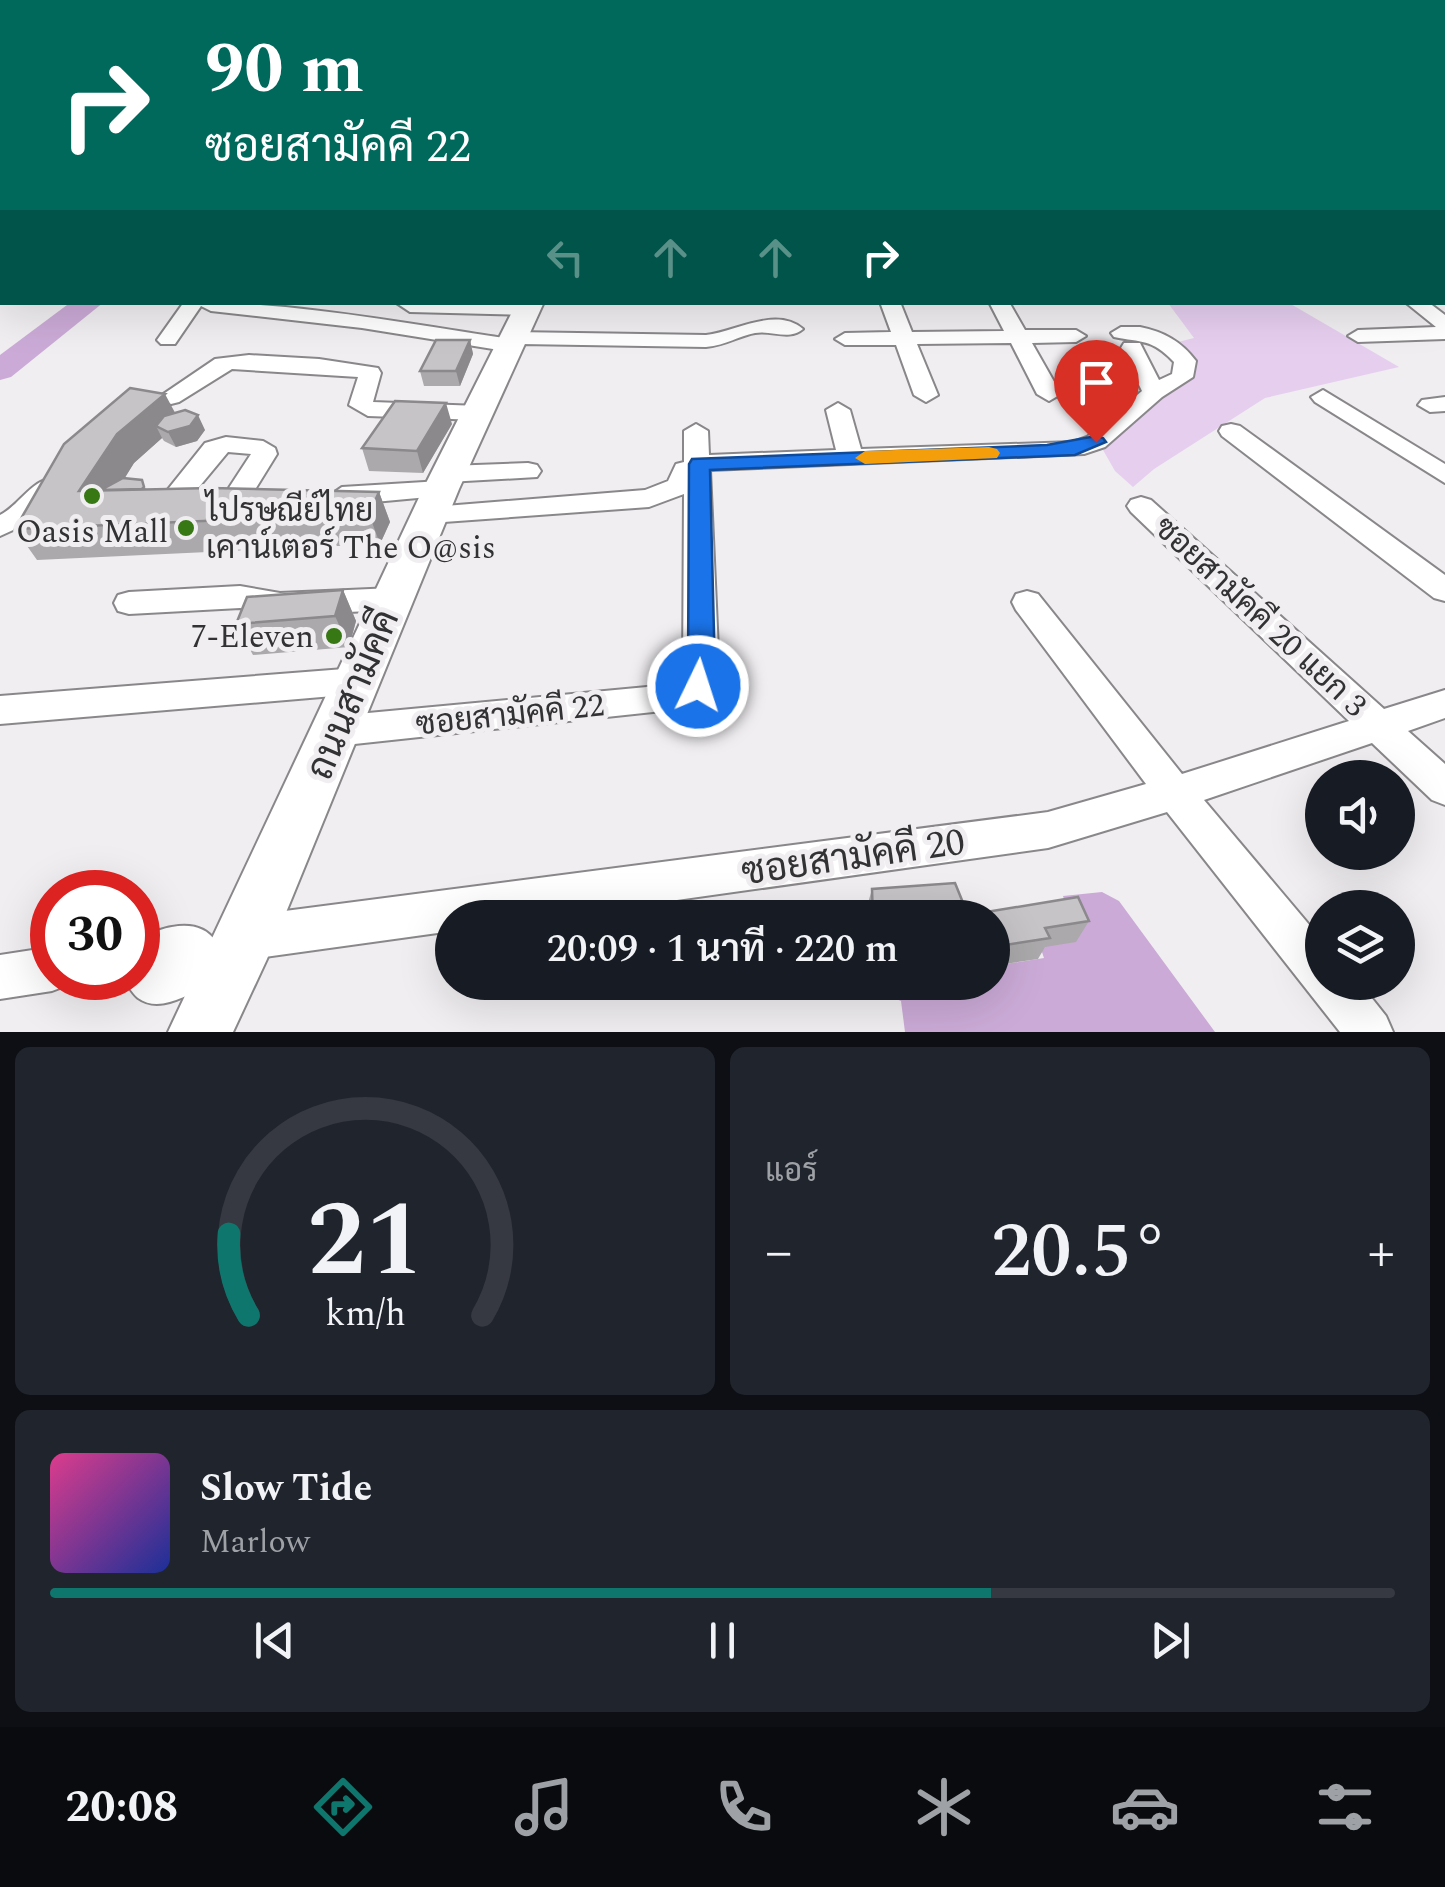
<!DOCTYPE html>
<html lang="th">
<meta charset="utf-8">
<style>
body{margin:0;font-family:Spectral,Sarabun,serif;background:#20242c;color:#f1f3f6;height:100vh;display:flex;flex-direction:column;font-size:38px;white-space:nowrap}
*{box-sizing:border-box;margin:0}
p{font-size:32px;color:#9ea1a6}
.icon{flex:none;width:55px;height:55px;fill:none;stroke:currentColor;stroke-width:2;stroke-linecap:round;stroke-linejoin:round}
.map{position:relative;height:1032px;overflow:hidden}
.side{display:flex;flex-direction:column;gap:15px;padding:15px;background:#0d0f14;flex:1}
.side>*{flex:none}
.banner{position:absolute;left:0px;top:0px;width:1445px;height:305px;box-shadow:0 10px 40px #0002;background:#00695c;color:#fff;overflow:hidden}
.fabs{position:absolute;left:1305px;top:760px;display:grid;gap:20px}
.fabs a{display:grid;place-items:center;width:110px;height:110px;border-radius:50%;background:#171b24;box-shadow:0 10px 40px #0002;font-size:50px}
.speed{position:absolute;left:30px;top:870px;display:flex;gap:20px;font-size:50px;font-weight:700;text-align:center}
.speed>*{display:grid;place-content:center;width:130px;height:130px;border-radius:50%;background:#171b24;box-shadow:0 10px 40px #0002;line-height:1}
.speed .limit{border:15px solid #d22;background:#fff;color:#111}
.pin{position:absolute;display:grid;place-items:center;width:85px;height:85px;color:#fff;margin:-102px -42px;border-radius:50% 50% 50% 0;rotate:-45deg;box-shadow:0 0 10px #0007}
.pin .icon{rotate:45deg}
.me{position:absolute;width:110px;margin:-55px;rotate:4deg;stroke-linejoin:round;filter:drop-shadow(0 0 8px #0008)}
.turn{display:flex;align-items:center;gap:35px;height:210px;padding:0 40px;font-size:45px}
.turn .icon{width:130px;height:130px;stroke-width:2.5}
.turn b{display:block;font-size:70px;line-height:85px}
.lanes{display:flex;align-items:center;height:95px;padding:0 40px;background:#0003;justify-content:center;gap:50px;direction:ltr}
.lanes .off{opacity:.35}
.big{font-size:75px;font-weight:600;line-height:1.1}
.side .widget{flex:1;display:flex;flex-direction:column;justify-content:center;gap:15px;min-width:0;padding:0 35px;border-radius:15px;background:#20242c}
.side .dial{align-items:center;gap:0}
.dial svg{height:260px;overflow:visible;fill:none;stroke:#363941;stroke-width:7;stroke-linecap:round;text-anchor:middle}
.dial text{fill:#f1f3f6;stroke:none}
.song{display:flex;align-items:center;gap:30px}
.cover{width:120px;height:120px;border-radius:15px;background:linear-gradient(135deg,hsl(330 70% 55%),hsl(230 70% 35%))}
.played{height:10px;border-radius:5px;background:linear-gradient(90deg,#0f766e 70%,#363941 70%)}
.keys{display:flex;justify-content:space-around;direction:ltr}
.heat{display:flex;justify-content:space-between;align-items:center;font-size:55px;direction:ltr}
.side .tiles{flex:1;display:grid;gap:15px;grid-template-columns:1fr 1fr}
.widget:last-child{grid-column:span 2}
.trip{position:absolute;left:435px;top:900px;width:575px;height:100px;border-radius:50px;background:#171b24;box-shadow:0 10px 40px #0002;font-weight:600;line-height:100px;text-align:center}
.dock{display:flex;height:160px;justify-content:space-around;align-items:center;background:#090b0e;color:#9ea1a6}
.dock .icon{width:70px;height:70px}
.dock .active{color:#0f766e}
.dock b{font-size:45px;color:#f1f3f6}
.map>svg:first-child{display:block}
</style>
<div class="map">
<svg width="1445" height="1032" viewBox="0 0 1445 1032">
<rect width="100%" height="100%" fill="#f0eef1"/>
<!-- green -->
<path fill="#e6ceef" d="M 1168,303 L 1289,303 L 1399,367 L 1265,398 L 1154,469 L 1133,487 L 1115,471 L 1103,450 L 1193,371 L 1178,342 L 1194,338 Z"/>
<!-- water -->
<path fill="#cbaad7" d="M 1102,892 L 1119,901 L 1215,1032 L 905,1032 L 901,1001 L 886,995 L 888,983 L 992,982 L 993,966 L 1044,958 L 1038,940 L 1075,932 L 1063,896 Z"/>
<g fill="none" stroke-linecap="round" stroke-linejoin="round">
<!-- river -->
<path fill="#cbaad7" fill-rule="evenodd" d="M 71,302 L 104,302 L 11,377 L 0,380 L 0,355 Z"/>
<!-- minor casing -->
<g stroke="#89878a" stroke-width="4">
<path id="minor" d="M 1442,123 L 1445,123 L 1445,131 L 1442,131 Z
M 2,126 L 2,134 L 0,135 L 0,127 Z
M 1442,159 L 1445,159 L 1442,168 Z
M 2,179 L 2,189 L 0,190 L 0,180 Z
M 1442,185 L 1445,185 L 1445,195 L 1442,195 Z
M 0,206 L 2,206 L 2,216 L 0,216 Z
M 0,238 L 2,238 L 2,248 L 0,248 Z
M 1442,263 L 1445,263 L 1445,275 L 1442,274 Z
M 0,267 L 2,268 L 2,279 L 0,279 Z
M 184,302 C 292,302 398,322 504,338 L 514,332 L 706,335 C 735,332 776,306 803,329 C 789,341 772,330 755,333 C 738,336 727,345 706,347 L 521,344 L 519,351 L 511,352 L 362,328 L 211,311 L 201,306 L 175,344 L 161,344 L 157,340 Z
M 395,302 L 528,303 L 538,309 L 528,315 L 410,312 Z
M 880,302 L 900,302 L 912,332 L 1004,331 L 989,302 L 1009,302 L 1025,330 L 1076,330 L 1086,336 L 1076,342 L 1032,343 L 1061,394 L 1049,401 L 1037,394 L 1011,343 L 917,344 L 938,395 L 926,402 L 914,395 L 896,345 L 845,345 L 835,339 L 845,333 L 891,332 Z
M 1405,302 L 1428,302 L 1445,315 L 1445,339 L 1358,342 L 1348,336 L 1358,330 L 1436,327 Z
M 1140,327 C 1164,332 1181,341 1196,361 L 1193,377 L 1162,397 L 1105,447 L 1084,454 L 710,470 L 719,673 L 710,696 L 700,707 L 336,746 L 323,742 L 318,731 L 323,720 L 336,716 L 679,684 L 683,679 L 684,494 L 649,507 L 430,523 L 420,520 L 416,514 L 420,508 L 645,490 L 668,481 L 676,464 L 684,462 L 684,431 L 696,424 L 708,431 L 709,455 L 836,450 L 826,410 L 838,403 L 850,410 L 861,449 L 1073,442 L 1087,437 L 1142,391 L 1121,348 L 1124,343 L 1140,343 L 1159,380 L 1172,374 L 1174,362 C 1151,338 1142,343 1114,337 L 1111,333 L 1121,327 Z
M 249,355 L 319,359 L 378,368 L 381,373 L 373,402 L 479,406 L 491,413 L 479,420 L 368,416 L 349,405 L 358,377 L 232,369 L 179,402 L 171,404 L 159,397 L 215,359 Z
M 1323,390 L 1445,464 L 1445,483 L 1315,402 L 1311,397 Z
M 1445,397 L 1445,411 L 1430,412 L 1418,405 L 1422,400 Z
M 1231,424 L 1240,426 L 1445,575 L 1445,601 L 1434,598 L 1222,436 L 1219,431 L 1222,426 Z
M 226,437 L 263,441 L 275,448 L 277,454 L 243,509 L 223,509 L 219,503 L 251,454 L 228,452 L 189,499 L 199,507 L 195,513 L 185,516 L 161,510 L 157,504 L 161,498 L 205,443 Z
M 528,463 L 537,465 L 541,471 L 537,477 L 448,482 L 435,474 L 448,466 Z
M 48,479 L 61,487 L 35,520 L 0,536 L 0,515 C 18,506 29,484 48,479 Z
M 441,481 L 450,483 L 454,489 L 450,495 L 342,505 L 329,496 L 342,487 Z
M 1141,497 L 1151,500 L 1384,709 L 1445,690 L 1445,718 L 1408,731 L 1445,764 L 1445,805 L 1432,800 L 1372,743 L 1204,800 L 1322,940 L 1322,982 L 1359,982 L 1386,1016 L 1393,1032 L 1340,1032 L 1167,812 L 1048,848 L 549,918 L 452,918 L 452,931 L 251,959 L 253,964 L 247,980 C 233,985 220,983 207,987 C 186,994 160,1014 138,998 C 132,993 128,984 122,980 L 138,978 L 138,940 C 160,927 199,915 216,942 L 226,942 L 231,923 L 246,916 L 1048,812 L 1146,784 L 1016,610 L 1012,602 L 1016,594 L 1027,591 L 1038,594 L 1182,774 L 1349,721 L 1131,512 L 1127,506 L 1131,500 Z
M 240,586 L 280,593 L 393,588 L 404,591 L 408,599 L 404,607 L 393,610 L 280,615 L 240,608 L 129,614 L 118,611 L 114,603 L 118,595 L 129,592 Z
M 357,668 L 369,671 L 374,681 L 369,691 L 357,694 L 0,724 L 0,696 Z
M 52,947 L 52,978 L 71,978 L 68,985 L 52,991 L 0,999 L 0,955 Z"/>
</g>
<!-- major casing -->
<g stroke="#89878a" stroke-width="4">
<path id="major" d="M 517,302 L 544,302 L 459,489 L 267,959 L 233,1032 L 168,1032 L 423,489 Z"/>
</g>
<!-- minor -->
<use href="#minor" fill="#fff" fill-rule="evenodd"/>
<!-- major -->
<use href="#major" fill="#fff" fill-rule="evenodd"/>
</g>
<!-- wall -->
<path fill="#aba9ab" d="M 470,340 L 473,354 L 460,386 L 424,386 L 420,371 Z
M 175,413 L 205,430 L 197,441 L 176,447 L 164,441 L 162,438 L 134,463 L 124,478 L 147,489 L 379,492 L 390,522 L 380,544 L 37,560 L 15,529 Z
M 452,424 L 423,473 L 369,471 L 362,448 Z
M 343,590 L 356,621 L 349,647 L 253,655 L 236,624 Z
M 872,889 L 968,915 L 1089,921 L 1076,942 L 1045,947 L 1038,959 L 992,966 L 992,918 L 867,918 L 866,910 Z"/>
<!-- shaded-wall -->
<path fill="#8b898b" d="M 470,340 L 473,354 L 460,386 L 456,371 Z
M 165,394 L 180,422 L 198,415 L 205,430 L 197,441 L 176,447 L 168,432 L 156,426 L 162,438 L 134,463 L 109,504 L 79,491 L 117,434 Z
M 446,403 L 452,424 L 423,473 L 417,451 Z
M 379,492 L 390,522 L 380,544 L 369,514 Z
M 343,590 L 356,621 L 349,647 L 335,616 Z"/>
<!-- building -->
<path fill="#c7c4c7" stroke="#8b898b" stroke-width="2.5" d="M 436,340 L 470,340 L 456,371 L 420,371 Z
M 130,388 L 165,394 L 117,434 L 79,491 L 211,488 L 379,492 L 369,514 L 15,529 L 64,444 Z
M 395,401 L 446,403 L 417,451 L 362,448 Z
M 185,410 L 198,415 L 190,426 L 168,432 L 156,426 L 164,416 Z
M 123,478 L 142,480 L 144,487 L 142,489 L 101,490 Z
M 343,590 L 335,616 L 236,624 L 247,597 Z
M 955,883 L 968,915 L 1078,897 L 1089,921 L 1045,928 L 1050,938 L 992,947 L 992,918 L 873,918 L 872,889 Z"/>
<!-- sky -->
<linearGradient id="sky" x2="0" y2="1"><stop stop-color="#9cb0e1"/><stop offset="0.44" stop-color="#f8f7f9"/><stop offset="1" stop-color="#f8f7f9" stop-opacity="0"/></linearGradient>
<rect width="1445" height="259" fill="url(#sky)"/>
<!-- route -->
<path fill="#1a73e8" stroke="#114b97" stroke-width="2.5" d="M 1096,436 L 1103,438 L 1106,442 L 1075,455 L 710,470 L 715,674 L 708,694 L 698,697 L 688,694 L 684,686 L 688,674 L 689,464 L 692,459 L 1047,445 Z"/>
<!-- slow -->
<path fill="#f59e0b" d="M 989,447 L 997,449 L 1000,453 L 997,458 L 865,464 L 855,458 L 865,451 Z"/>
<!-- markers -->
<g fill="#377714" stroke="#f0eef1" stroke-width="4">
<circle cx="92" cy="496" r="10"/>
<circle cx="186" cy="528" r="10"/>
<circle cx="334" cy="636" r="10"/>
</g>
<g text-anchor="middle" stroke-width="10" stroke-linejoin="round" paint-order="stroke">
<!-- poi labels -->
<g font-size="32" fill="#323133" stroke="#f0eef1" text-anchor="start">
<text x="206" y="521">ไปรษณีย์ไทย<tspan x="206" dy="37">เคาน์เตอร์ The O@sis</tspan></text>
<text x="92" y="542" text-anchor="middle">Oasis Mall</text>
<text x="314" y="647" text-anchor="end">7-Eleven</text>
</g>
<!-- street labels -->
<g font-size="32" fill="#323133" stroke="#f0eef1">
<text transform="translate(1261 616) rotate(43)" y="11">ซอยสามัคคี 20 แยก 3</text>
<text transform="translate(510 714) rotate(-6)" y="11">ซอยสามัคคี 22</text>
</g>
<!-- near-street labels -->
<g font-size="38" fill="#323133" stroke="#f0eef1">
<text transform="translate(352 694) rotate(-67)" y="13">ถนนสามัคคี</text>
<text transform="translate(853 856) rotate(-8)" y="13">ซอยสามัคคี 20</text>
</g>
</g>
</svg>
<div class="fabs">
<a><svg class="icon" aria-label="sound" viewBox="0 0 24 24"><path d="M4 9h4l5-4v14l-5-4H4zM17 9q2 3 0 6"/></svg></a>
<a><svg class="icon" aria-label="layers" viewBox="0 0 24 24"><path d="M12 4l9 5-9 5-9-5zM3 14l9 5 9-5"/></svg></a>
</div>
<div class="speed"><div class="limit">30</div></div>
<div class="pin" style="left:1096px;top:442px;background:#d93025"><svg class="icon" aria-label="arrive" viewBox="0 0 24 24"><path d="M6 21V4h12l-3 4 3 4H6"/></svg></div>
<svg class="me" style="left:698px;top:686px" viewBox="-20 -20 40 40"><circle r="17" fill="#1a73e8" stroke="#fff" stroke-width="3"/><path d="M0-11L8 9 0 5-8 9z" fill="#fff"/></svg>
<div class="trip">20:09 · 1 นาที · 220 m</div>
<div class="banner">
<div class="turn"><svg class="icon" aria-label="right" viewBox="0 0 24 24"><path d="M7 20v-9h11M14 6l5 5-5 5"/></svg><div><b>90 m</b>ซอยสามัคคี 22</div></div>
<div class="lanes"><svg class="icon off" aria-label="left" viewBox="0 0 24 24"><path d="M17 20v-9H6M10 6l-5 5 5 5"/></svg><svg class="icon off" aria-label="ahead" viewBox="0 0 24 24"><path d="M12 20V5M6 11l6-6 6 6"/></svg><svg class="icon off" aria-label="ahead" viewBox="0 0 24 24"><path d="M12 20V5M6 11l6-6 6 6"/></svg><svg class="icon" aria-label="right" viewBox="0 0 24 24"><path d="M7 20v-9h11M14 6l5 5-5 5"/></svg></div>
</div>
</div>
<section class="side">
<div class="tiles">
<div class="widget dial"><svg viewBox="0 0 100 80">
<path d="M14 69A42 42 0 1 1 86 69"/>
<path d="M14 69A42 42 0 0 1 8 44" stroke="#0f766e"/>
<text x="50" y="56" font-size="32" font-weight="700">21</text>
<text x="50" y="72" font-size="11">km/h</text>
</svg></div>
<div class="widget"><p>แอร์</p>
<div class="heat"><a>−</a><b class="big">20.5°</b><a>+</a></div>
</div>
<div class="widget">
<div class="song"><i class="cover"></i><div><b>Slow Tide</b><p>Marlow</p></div></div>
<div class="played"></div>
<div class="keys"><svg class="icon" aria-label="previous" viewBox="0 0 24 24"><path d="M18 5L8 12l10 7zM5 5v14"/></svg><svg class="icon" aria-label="pause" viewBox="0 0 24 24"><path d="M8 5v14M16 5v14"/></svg><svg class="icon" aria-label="next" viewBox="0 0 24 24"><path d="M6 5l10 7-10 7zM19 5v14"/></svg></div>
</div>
</div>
</section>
<nav class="dock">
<b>20:08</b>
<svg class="icon active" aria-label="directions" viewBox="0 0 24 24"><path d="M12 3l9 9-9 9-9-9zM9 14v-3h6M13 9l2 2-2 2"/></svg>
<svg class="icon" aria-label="music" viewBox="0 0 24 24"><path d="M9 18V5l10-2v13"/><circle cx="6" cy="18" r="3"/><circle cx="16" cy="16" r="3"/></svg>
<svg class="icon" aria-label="phone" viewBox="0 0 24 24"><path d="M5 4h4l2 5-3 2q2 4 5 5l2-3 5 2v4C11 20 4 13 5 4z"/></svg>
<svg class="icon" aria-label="climate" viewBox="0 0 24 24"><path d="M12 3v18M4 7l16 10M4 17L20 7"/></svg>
<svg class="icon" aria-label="car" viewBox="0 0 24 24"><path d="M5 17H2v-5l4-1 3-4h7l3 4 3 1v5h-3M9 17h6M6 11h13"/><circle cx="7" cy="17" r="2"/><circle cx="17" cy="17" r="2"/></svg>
<svg class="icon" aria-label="filters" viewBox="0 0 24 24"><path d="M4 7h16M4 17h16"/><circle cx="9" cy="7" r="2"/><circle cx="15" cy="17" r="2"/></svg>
</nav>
